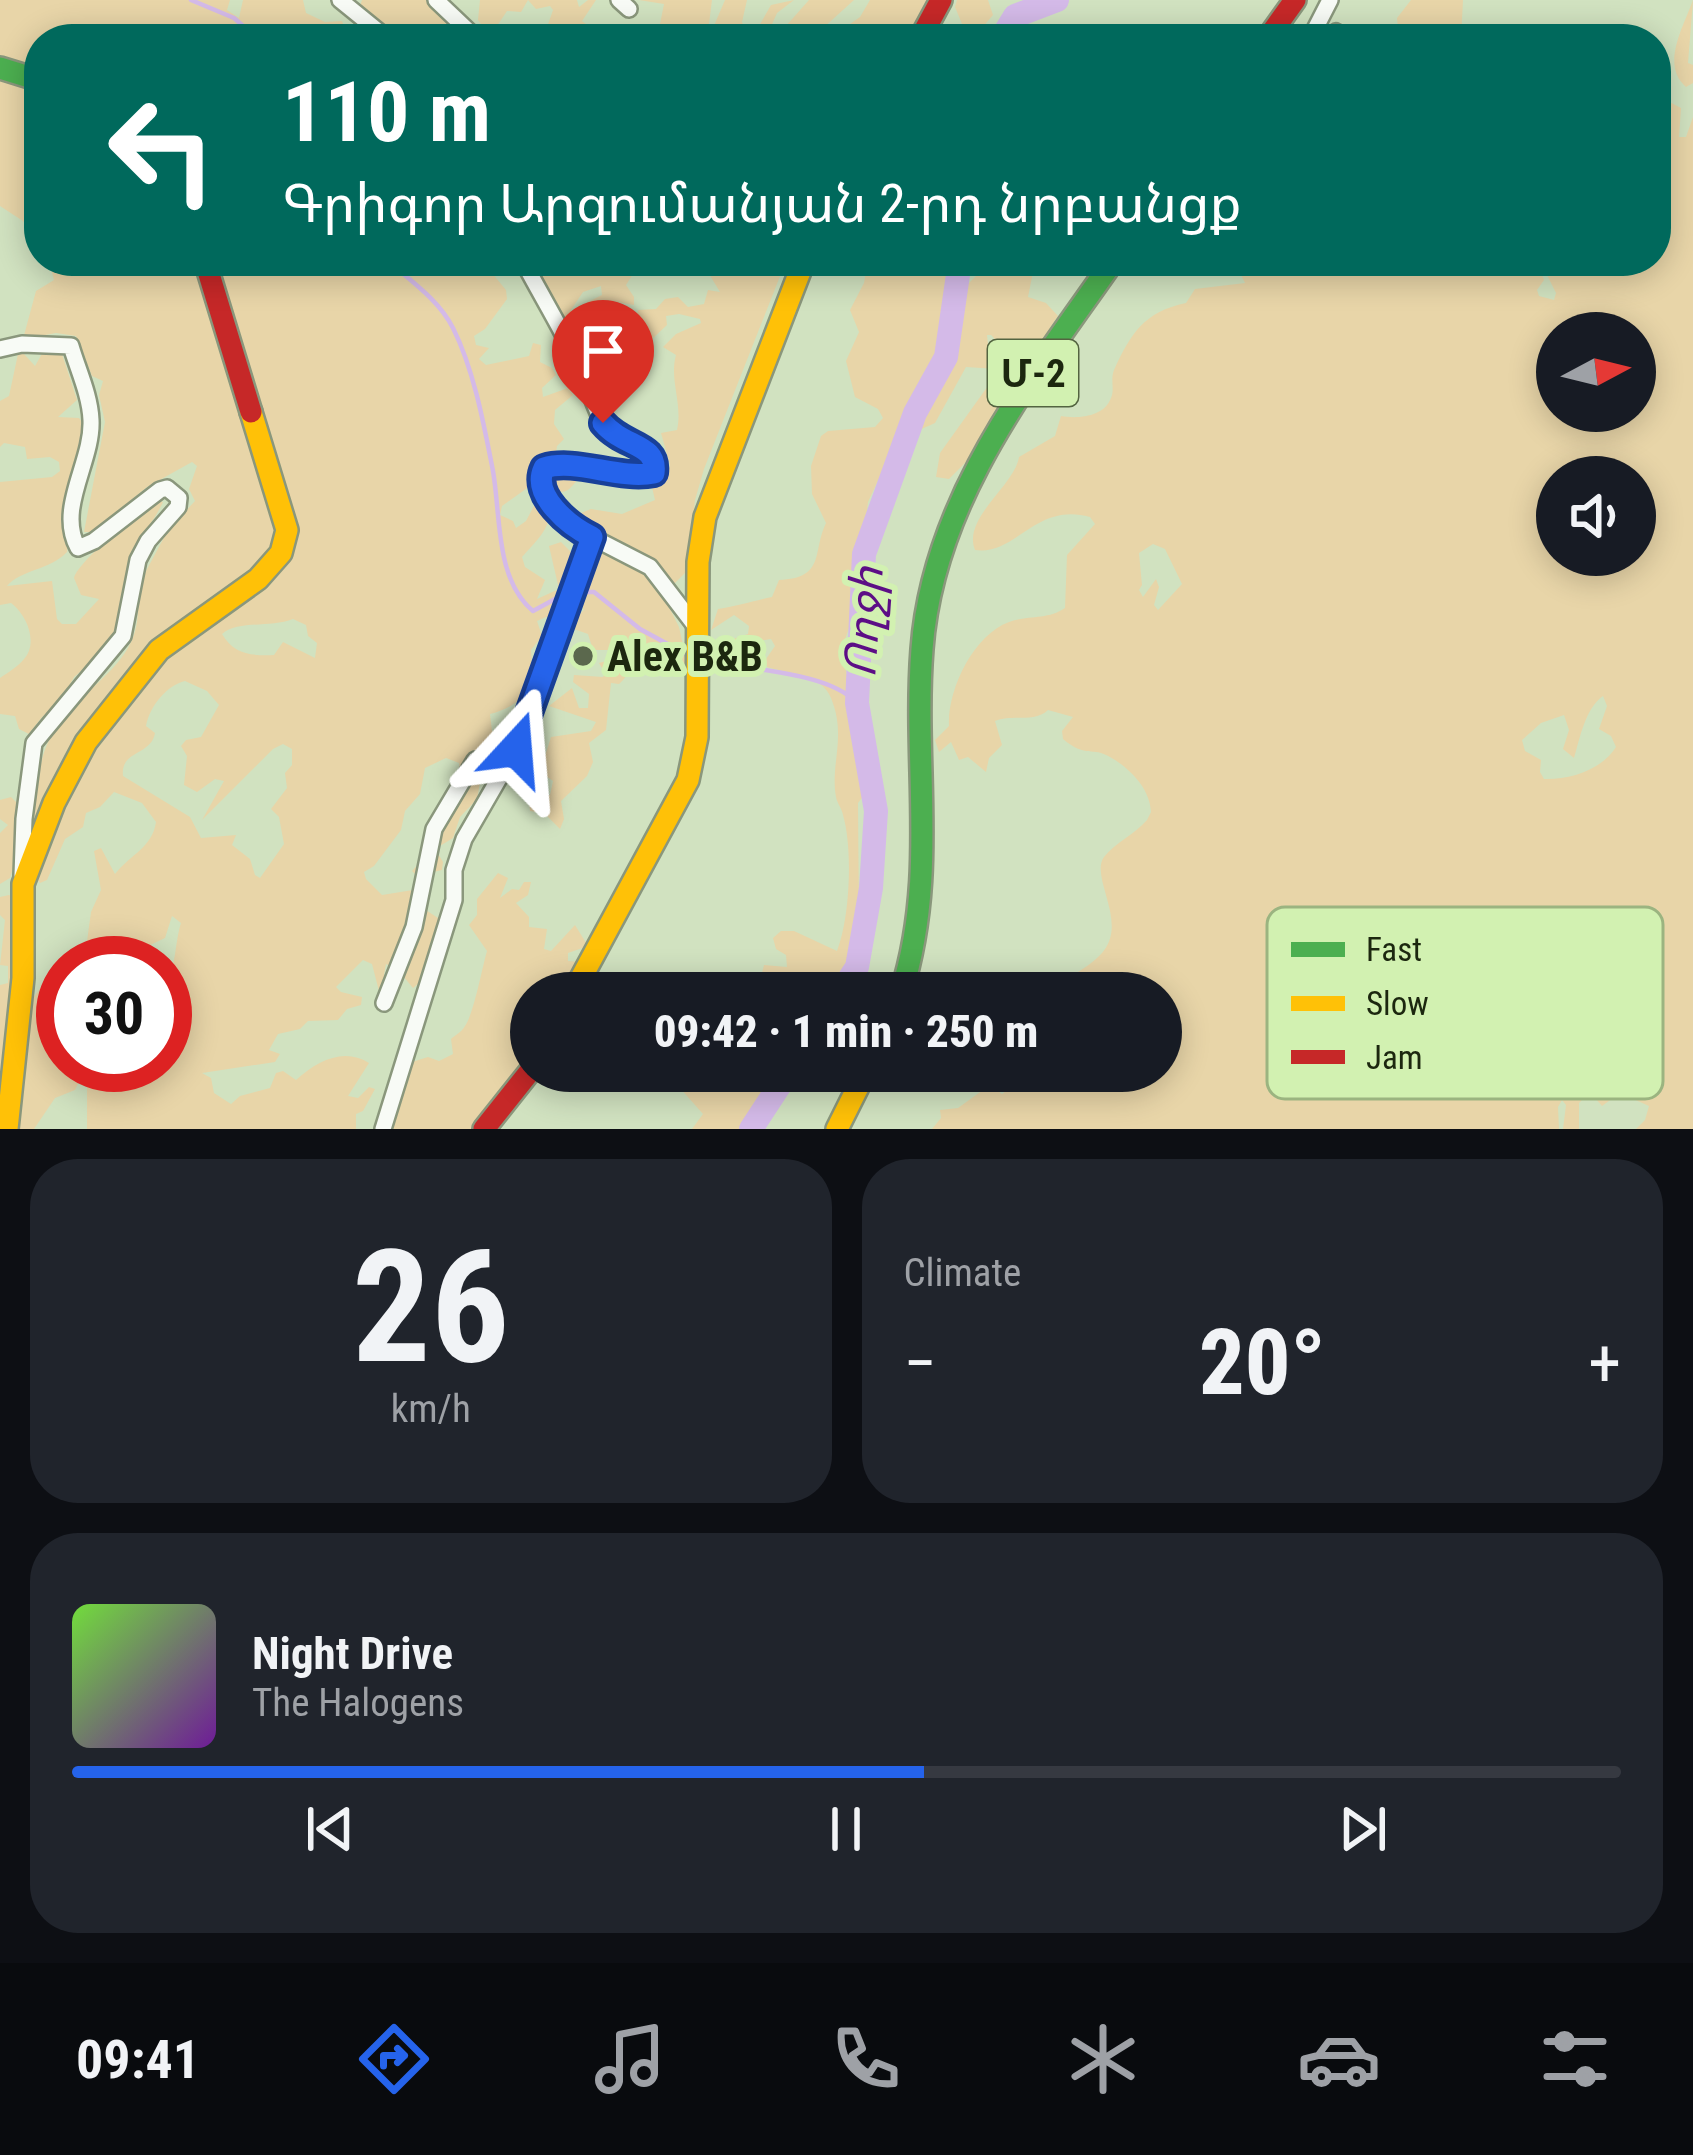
<!DOCTYPE html>
<meta charset="utf-8">
<style>
body{margin:0;font-family:"Roboto Condensed","Noto Sans Armenian",sans-serif;background:#20242c;color:#f1f3f6;height:100vh;display:flex;flex-direction:column;font-size:45px;white-space:nowrap}
*{box-sizing:border-box;margin:0}
p{font-size:39px;color:#9ea1a6}
.icon{flex:none;width:66px;height:66px;fill:none;stroke:currentColor;stroke-width:2;stroke-linecap:round;stroke-linejoin:round}
.map{position:relative;height:1129px;overflow:hidden}
.details{display:flex;flex-direction:column;gap:30px;padding:30px;background:#0d0f14;flex:1}
.details>*{flex:none}
.guide{position:absolute;left:24px;top:24px;width:1647px;height:252px;border-radius:48px;box-shadow:0 6px 30px #0003;background:#00695c;color:#fff;overflow:hidden}
.needle{width:78px;rotate:83deg}
.fabs{position:absolute;left:1536px;top:312px;display:grid;gap:24px}
.fabs a{display:grid;place-items:center;width:120px;height:120px;border-radius:50%;background:#171b24;box-shadow:0 6px 30px #0003;font-size:60px}
.speed{position:absolute;left:36px;top:936px;display:flex;gap:24px;font-size:60px;font-weight:700;text-align:center}
.speed>*{display:grid;place-content:center;width:156px;height:156px;border-radius:50%;background:#171b24;box-shadow:0 6px 30px #0003;line-height:1}
.speed .limit{border:18px solid #d22;background:#fff;color:#111}
.pin{position:absolute;display:grid;place-items:center;width:102px;height:102px;color:#fff;margin:-123px -51px;border-radius:50% 50% 50% 0;rotate:-45deg;box-shadow:0 0 12px #0007}
.pin .icon{rotate:45deg}
.me{position:absolute;width:132px;margin:-66px;rotate:19deg;stroke-linejoin:round;filter:drop-shadow(0 0 9px #0008)}
.turn{display:flex;align-items:center;gap:42px;height:252px;padding:0 60px;font-size:54px}
.turn .icon{width:156px;height:156px;stroke-width:2.5}
.turn b{display:block;font-size:84px;line-height:102px}
.big{font-size:90px;font-weight:800;line-height:1.1}
.details .tile{flex:1;display:flex;flex-direction:column;justify-content:center;gap:18px;min-width:0;padding:0 42px;border-radius:48px;background:#20242c}
.details .dial{align-items:center;gap:0}
.dial b{font-size:156px;line-height:1}
.song{display:flex;align-items:center;gap:36px}
.cover{width:144px;height:144px;border-radius:18px;background:linear-gradient(135deg,hsl(100 70% 55%),hsl(280 70% 35%))}
.played{height:12px;border-radius:6px;background:linear-gradient(90deg,#2563eb 55%,#363941 55%)}
.keys{display:flex;justify-content:space-around;direction:ltr}
.heat{display:flex;justify-content:space-between;align-items:center;font-size:66px;direction:ltr}
.details .tiles{flex:1;display:grid;gap:30px;grid-template-columns:1fr 1fr}
.tile:last-child{grid-column:span 2}
.trip{position:absolute;left:510px;top:972px;width:672px;height:120px;border-radius:60px;background:#171b24;box-shadow:0 6px 30px #0003;font-weight:800;line-height:120px;text-align:center}
.dock{display:flex;height:192px;justify-content:space-around;align-items:center;background:#090b0e;color:#9ea1a6}
.dock .icon{width:84px;height:84px}
.dock .active{color:#2563eb}
.dock b{font-size:54px;color:#f1f3f6}
.map>svg:first-child{display:block}
</style>
<div class="map">
<svg width="1693" height="1129" viewBox="0 0 1693 1129">
<rect width="100%" height="100%" fill="#d1e2c0"/>
<!-- green -->
<path fill="#e8d5a8" fill-rule="evenodd" d="M 0,0 L 230,0 L 227,10 L 239,18 L 243,0 L 303,0 L 306,13 L 325,22 L 342,21 L 347,34 L 334,29 L 310,31 L 305,39 L 39,39 L 39,247 L 23,221 L 0,206 Z
M 427,0 L 472,39 C 431,39 381,50 360,6 L 362,0 Z
M 480,0 L 577,0 L 579,7 L 588,0 L 596,0 L 582,21 L 595,31 L 596,39 L 583,39 L 573,33 L 570,39 L 543,39 L 553,10 L 550,6 L 536,9 L 528,0 L 521,12 L 507,11 L 497,26 L 498,39 L 492,39 L 478,20 Z
M 639,0 L 712,0 L 709,24 L 713,28 L 725,0 L 747,0 L 742,22 L 746,32 L 759,26 L 771,5 L 794,0 L 777,13 L 769,31 L 771,37 L 778,35 L 809,0 L 854,0 L 811,39 L 657,39 L 664,4 Z
M 870,0 L 934,0 L 912,39 L 829,39 L 860,17 Z
M 957,0 L 988,0 L 993,15 L 975,36 L 967,36 L 955,7 Z
M 1411,0 L 1463,0 L 1461,39 L 1407,39 L 1398,29 L 1397,18 Z
M 1693,0 L 1688,63 L 1693,65 L 1693,83 L 1686,87 C 1660,65 1684,26 1693,0 Z
M 1664,99 L 1681,108 L 1679,137 L 1686,137 L 1693,117 L 1693,1129 L 1636,1129 L 1645,1120 L 1649,1106 L 1620,1093 L 1602,1106 L 1590,1092 L 1579,1103 L 1579,1129 L 1563,1129 L 1566,1105 L 1562,1100 L 1558,1107 L 1559,1129 L 932,1129 L 941,1118 L 940,1110 L 958,1108 L 990,1085 L 1002,1094 L 1019,1081 L 1047,1071 L 1161,1071 L 1161,993 L 1042,993 C 1062,979 1091,969 1105,949 C 1126,919 1090,876 1104,857 C 1115,843 1135,834 1147,820 L 1151,812 C 1150,789 1131,769 1110,757 C 1092,746 1087,759 1063,739 L 1062,731 L 1073,717 L 1048,710 C 1035,723 1012,714 995,721 L 1002,745 L 989,758 L 986,772 L 968,757 L 959,760 L 951,742 L 939,752 L 935,740 L 949,726 C 947,691 973,635 1009,622 C 1028,615 1048,620 1065,608 L 1067,555 L 1095,524 L 1090,517 C 1035,502 1016,556 975,550 C 962,518 1015,485 1019,457 L 1055,436 L 1061,416 C 1078,419 1104,417 1111,398 C 1115,389 1110,380 1114,370 C 1131,333 1144,312 1186,303 L 1195,289 L 1245,283 L 1234,261 L 1285,261 L 1301,276 L 1307,261 L 1537,261 L 1544,280 L 1537,290 L 1539,296 L 1554,300 L 1556,293 L 1547,275 L 1546,261 L 1656,261 L 1656,113 ZM 1557,333 L 1635,333 L 1635,411 L 1557,411 ZM 1557,477 L 1635,477 L 1635,555 L 1557,555 ZM 1153,544 L 1165,549 L 1182,584 L 1158,610 L 1154,605 L 1159,587 L 1156,579 L 1143,597 L 1139,590 L 1142,585 L 1139,553 ZM 1603,696 L 1607,706 L 1599,729 L 1611,736 L 1616,747 C 1602,770 1569,780 1544,779 L 1540,772 L 1541,760 L 1525,751 L 1522,740 L 1541,723 L 1564,715 L 1569,730 L 1563,749 L 1574,758 C 1580,738 1585,709 1603,696 Z
M 49,261 L 482,261 L 506,290 L 507,299 L 485,329 L 474,336 L 476,345 L 489,348 L 479,359 L 486,365 L 529,356 L 533,343 L 541,345 L 540,362 L 552,368 L 556,375 L 542,388 L 543,397 L 568,388 L 573,395 L 555,410 L 554,424 L 564,439 L 557,446 L 555,459 L 598,477 L 590,481 L 580,478 C 570,486 568,498 551,488 L 544,476 L 502,506 L 500,515 L 513,521 L 516,528 L 526,521 L 536,502 L 545,499 L 550,503 C 553,527 537,540 522,557 L 525,567 L 545,580 L 537,599 L 559,589 L 549,546 L 561,542 L 575,556 L 587,538 L 576,515 L 591,509 L 622,514 L 655,500 L 651,483 L 666,478 L 670,465 L 661,433 L 677,430 C 683,404 669,380 676,355 L 663,347 L 676,334 L 701,323 L 700,319 L 679,314 L 666,316 L 667,325 L 634,356 L 597,364 L 601,351 L 595,340 L 599,338 L 608,341 L 616,357 L 624,354 L 616,337 L 601,327 L 598,318 L 586,312 L 586,303 L 602,295 L 601,286 L 583,292 L 571,310 L 572,318 L 593,328 L 584,332 L 580,344 L 576,345 L 526,261 L 544,261 L 549,267 L 557,268 L 564,261 L 599,261 L 599,270 L 633,274 L 626,285 L 634,297 L 634,305 L 612,301 L 611,319 L 620,317 L 625,329 L 635,323 L 638,310 L 656,309 L 665,299 L 678,297 L 688,307 L 704,304 L 708,290 L 720,292 L 703,264 L 699,262 L 683,271 L 678,261 L 786,261 L 704,469 L 695,500 L 687,571 L 663,595 L 679,627 L 688,667 L 669,674 L 664,653 L 642,647 C 630,656 632,674 619,684 L 611,683 L 606,730 L 589,743 L 593,762 L 587,776 L 561,801 L 564,819 L 560,829 L 544,813 L 530,811 L 529,798 L 550,795 L 553,781 L 540,772 L 551,737 L 591,731 L 596,722 L 549,706 L 572,688 L 579,708 L 588,708 L 589,694 L 573,682 L 574,675 L 603,677 L 605,673 L 599,663 L 618,658 L 627,645 L 624,642 L 612,650 L 593,650 L 588,634 L 571,628 L 573,620 L 584,610 L 578,596 L 560,600 L 557,606 L 565,614 L 561,620 L 546,617 L 537,621 L 542,636 L 531,650 C 535,687 524,705 490,714 L 492,731 L 507,738 L 510,745 L 484,762 L 477,799 L 460,817 L 453,838 L 435,849 L 443,862 L 442,870 L 417,876 L 412,871 L 422,860 L 421,852 L 461,776 L 459,763 L 446,758 L 425,768 L 420,794 L 405,811 L 401,830 L 374,866 L 364,872 L 366,879 L 382,895 L 413,890 L 415,903 L 438,918 C 441,936 422,954 424,979 L 413,988 L 399,971 L 386,964 L 384,975 L 390,984 L 380,995 L 372,964 L 363,960 L 336,987 L 341,992 L 362,997 L 361,1005 L 347,1009 L 338,1020 L 308,1021 L 300,1029 L 278,1034 L 269,1050 L 280,1054 L 275,1062 L 202,1073 L 211,1078 L 214,1093 L 231,1104 L 240,1096 L 270,1088 L 276,1073 L 283,1071 L 296,1080 C 317,1061 344,1047 369,1063 L 348,1096 L 358,1098 L 369,1087 L 375,1089 L 363,1111 L 356,1114 L 356,1129 L 87,1129 L 87,1086 L 83,1074 L 75,1090 L 55,1098 L 34,1129 L 16,1129 L 30,1002 L 45,982 L 59,983 L 63,991 L 63,1065 L 165,1065 L 165,989 C 175,975 175,941 181,923 L 172,916 L 165,938 L 146,947 L 153,963 L 84,963 L 91,912 L 101,890 L 94,851 L 101,848 L 115,874 C 131,854 152,848 156,822 L 142,803 L 114,792 L 100,807 L 86,813 L 83,827 L 65,839 L 47,880 L 40,883 L 35,876 L 67,789 L 83,771 L 87,752 L 97,746 L 96,738 L 16,858 L 10,878 L 0,884 L 0,833 L 8,825 L 0,819 L 0,800 L 11,797 L 30,816 L 33,814 C 36,792 39,760 49,740 C 75,685 150,667 136,594 L 108,649 L 74,677 L 60,703 L 42,717 L 29,734 L 19,729 L 15,716 L 0,714 L 0,678 C 7,673 19,666 24,659 C 39,642 26,614 11,603 L 0,605 L 0,482 L 52,477 L 60,471 L 59,462 L 50,457 L 27,459 L 25,447 L 4,443 L 0,447 L 0,401 L 9,396 L 18,354 L 24,354 L 35,366 L 43,352 L 62,354 L 77,400 L 58,417 L 79,418 L 85,426 L 67,552 C 50,570 20,570 7,586 L 52,581 L 57,619 L 62,624 L 76,624 L 99,599 L 81,595 L 74,578 C 78,561 141,510 160,501 L 163,502 C 151,528 129,547 129,577 L 139,584 L 168,530 L 195,501 L 189,489 L 197,466 L 192,462 L 147,487 L 93,532 L 84,532 L 105,422 L 99,395 L 103,381 L 92,376 L 76,336 L 56,333 L 23,339 L 36,291 L 54,280 ZM 293,619 L 306,625 L 308,636 L 317,643 L 315,658 L 283,642 L 274,655 C 250,656 234,654 222,634 C 238,620 271,628 293,619 ZM 185,681 L 207,691 L 219,705 L 201,737 L 186,740 L 181,746 L 187,756 L 184,785 L 197,792 L 215,779 L 224,781 L 202,820 L 273,749 L 283,744 L 292,749 L 292,765 L 285,773 L 287,788 L 271,809 L 279,817 L 284,844 L 260,878 L 255,875 L 250,859 L 232,845 L 236,835 L 201,838 L 190,817 L 123,776 C 120,750 151,756 155,733 L 146,726 C 150,706 166,686 185,681 Z
M 868,261 L 953,261 L 948,293 L 950,328 L 962,328 L 966,286 L 984,268 L 1007,273 L 1034,267 L 1028,297 L 1046,303 L 1058,316 C 1049,328 1034,363 1013,358 C 1007,356 996,340 991,335 L 987,335 L 989,354 L 1009,368 L 1013,380 L 966,462 L 949,479 L 936,477 L 940,453 L 998,372 L 997,369 L 966,367 L 935,423 L 917,431 L 940,388 L 935,372 L 928,373 L 868,502 L 865,527 L 856,547 L 860,594 L 841,652 L 851,690 L 849,707 L 855,730 L 853,750 L 868,790 L 858,803 L 859,920 L 855,952 L 834,993 L 778,993 L 762,973 L 764,965 L 787,967 L 786,955 L 776,949 L 773,938 L 781,931 L 794,931 L 837,951 C 850,918 853,849 843,815 C 842,809 837,803 836,797 C 830,763 847,737 831,698 C 821,674 789,674 767,667 L 766,659 L 775,646 L 771,639 L 752,642 L 739,663 L 731,661 L 733,639 L 748,634 L 749,626 L 734,615 L 711,630 L 718,609 C 738,606 752,601 772,597 L 779,580 C 826,578 812,552 826,523 L 812,494 L 811,466 L 821,436 L 828,431 L 875,427 L 883,418 L 878,409 L 855,397 L 846,361 L 859,332 L 850,310 L 864,283 Z
M 498,873 L 508,878 L 500,898 L 512,889 L 519,890 L 524,882 L 531,882 L 528,895 L 516,903 L 529,917 L 529,927 L 547,929 L 544,949 L 551,951 L 575,925 L 588,946 L 568,953 L 568,961 L 579,962 L 562,993 L 531,993 L 529,1058 L 496,1097 L 476,1129 L 376,1129 L 409,1063 L 428,1057 L 439,1061 L 453,1054 L 451,1039 C 455,1035 462,1032 465,1026 C 474,1013 482,968 487,951 L 469,925 L 477,915 L 477,899 Z
M 9,895 L 23,903 L 0,1129 L 0,985 L 8,983 L 8,966 L 0,965 L 5,920 L 0,915 L 0,897 Z
M 668,1071 L 780,1071 L 756,1129 L 692,1129 L 703,1114 L 679,1087 L 661,1085 Z"/>
<g fill="none" stroke-linecap="round" stroke-linejoin="round">
<!-- stream -->
<path stroke="#d4bae8" stroke-width="4.5" d="M 191,0 L 234,18 L 258,39
M 388,261 C 411,281 439,300 453,328 C 474,370 484,425 493,471 C 501,517 495,579 533,611 L 568,592
M 579,592 L 594,592 L 640,629 L 686,654
M 709,661 C 750,670 829,672 857,703"/>
<!-- river -->
<path stroke="#d4bae8" stroke-width="24" d="M 1001,39 L 1015,16 L 1057,0
M 840,993 L 857,967 L 871,888 L 876,811 L 857,703 L 864,554 L 915,413 L 946,357 L 960,261
M 751,1129 L 789,1071"/>
<!-- street casing -->
<g stroke="#8a977c" stroke-width="20">
<path id="street" d="M 340,0 L 388,39
M 436,0 L 477,39
M 619,0 L 629,9
M 1310,39 L 1330,0
M 1328,39 L 1336,32 L 1349,39
M 523,261 C 541,295 561,328 578,363 C 588,382 593,406 604,425 C 619,448 658,442 654,473 L 643,475 L 552,465 L 541,474 L 541,489 L 578,530 L 650,567 L 696,627
M 0,349 L 22,344 L 71,346 C 78,370 90,395 91,420 C 93,462 56,508 78,548 L 94,541 L 160,490 L 167,488 L 179,498 L 178,507 L 148,541 L 138,560 L 123,636 L 34,743 L 24,819 L 22,875
M 384,1003 L 414,927 L 434,829 L 475,760 L 502,774
M 383,1129 L 454,900 L 454,870 L 464,839 L 516,749 L 592,537"/>
</g>
<!-- fast casing -->
<g stroke="#8a977c" stroke-width="26">
<path id="fast" d="M 0,68 L 39,80
M 901,993 C 938,875 913,768 922,649 C 933,499 1030,380 1113,261"/>
</g>
<!-- slow casing -->
<g stroke="#8a977c" stroke-width="26">
<path id="slow" d="M 573,993 L 688,780 L 697,737 L 698,562 L 705,517 L 804,261
M 7,1129 L 23,978 L 23,884 L 54,803 L 86,742 L 159,650 L 258,579 L 281,553 L 287,530 L 251,412
M 837,1129 L 866,1071"/>
</g>
<!-- jam casing -->
<g stroke="#8a977c" stroke-width="26">
<path id="jam" d="M 920,39 L 941,0
M 1267,39 L 1295,0
M 205,261 L 251,412
M 484,1129 L 531,1070"/>
</g>
<!-- street -->
<use href="#street" stroke="#f8fbf6" stroke-width="15"/>
<!-- fast -->
<use href="#fast" stroke="#4caf50" stroke-width="21"/>
<!-- slow -->
<use href="#slow" stroke="#ffc107" stroke-width="21"/>
<!-- jam -->
<use href="#jam" stroke="#c62828" stroke-width="21"/>
</g>
<g fill="none" stroke-linecap="round" stroke-linejoin="round">
<!-- route casing -->
<g stroke="#184099" stroke-width="30">
<path id="route" d="M 516,749 L 592,537 C 569,526 531,495 544,468 C 576,458 619,480 654,473 C 658,443 624,448 603,423"/>
</g>
<!-- route -->
<use href="#route" stroke="#2563eb" stroke-width="21"/>
</g>
<!-- markers -->
<circle fill="#5b684d" stroke="#d2f1b1" stroke-width="4.5" cx="583" cy="656" r="12"/>
<g text-anchor="middle" stroke-width="12" stroke-linejoin="round" paint-order="stroke">
<!-- shield labels -->
<rect fill="#d2f1b1" stroke="#536440" stroke-width="3" x="988" y="340" width="90" height="66" rx="9"/>
<g font-size="39" font-weight="bold" fill="#1c270f">
<text x="1033" y="387">Մ-2</text>
</g>
<!-- poi labels -->
<g font-size="42" font-weight="bold" fill="#1c270f" stroke="#d2f1b1" text-anchor="start">
<text x="607" y="671">Alex B&amp;B</text>
</g>
<!-- water labels -->
<g font-size="45" font-style="italic" fill="#5c0e86" stroke="#d2f1b1">
<text transform="translate(863 622) rotate(-86)" y="16">Ողջի</text>
</g>
</g>
<!-- legend -->
<rect x="1267" y="907" width="396" height="192" rx="18" fill="#d2f1b1" stroke="#9bb480" stroke-width="3"/>
<rect x="1291" y="942" width="54" height="15" fill="#4caf50"/>
<rect x="1291" y="996" width="54" height="15" fill="#ffc107"/>
<rect x="1291" y="1050" width="54" height="14" fill="#c62828"/>
<g font-size="33" fill="#1c270f">
<text x="1366" y="961">Fast</text>
<text x="1366" y="1015">Slow</text>
<text x="1366" y="1069">Jam</text>
</g>
</svg>
<div class="fabs">
<a><svg class="needle" viewBox="-14 -14 28 28"><path d="M0-13l5 13h-10z" fill="#e53935"/><path d="M0 13l5-13h-10z" fill="#9ea1a6"/></svg></a>
<a><svg class="icon" aria-label="sound" viewBox="0 0 24 24"><path d="M4 9h4l5-4v14l-5-4H4zM17 9q2 3 0 6"/></svg></a>
</div>
<div class="speed"><div class="limit">30</div></div>
<div class="pin" style="left:603px;top:423px;background:#d93025"><svg class="icon" aria-label="arrive" viewBox="0 0 24 24"><path d="M6 21V4h12l-3 4 3 4H6"/></svg></div>
<svg class="me" style="left:516px;top:749px" viewBox="-20 -20 40 40"><path d="M0-17L14 15 0 8-14 15z" fill="#2563eb" stroke="#fff" stroke-width="4"/></svg>
<div class="trip">09:42 · 1 min · 250 m</div>
<div class="guide">
<div class="turn"><svg class="icon" aria-label="left" viewBox="0 0 24 24"><path d="M17 20v-9H6M10 6l-5 5 5 5"/></svg><div><b>110 m</b>Գրիգոր Արզումանյան 2-րդ նրբանցք</div></div>
</div>
</div>
<section class="details">
<div class="tiles">
<div class="tile dial"><b>26</b><p>km/h</p></div>
<div class="tile"><p>Climate</p>
<div class="heat"><a>−</a><b class="big">20°</b><a>+</a></div>
</div>
<div class="tile">
<div class="song"><i class="cover"></i><div><b>Night Drive</b><p>The Halogens</p></div></div>
<div class="played"></div>
<div class="keys"><svg class="icon" aria-label="previous" viewBox="0 0 24 24"><path d="M18 5L8 12l10 7zM5 5v14"/></svg><svg class="icon" aria-label="pause" viewBox="0 0 24 24"><path d="M8 5v14M16 5v14"/></svg><svg class="icon" aria-label="next" viewBox="0 0 24 24"><path d="M6 5l10 7-10 7zM19 5v14"/></svg></div>
</div>
</div>
</section>
<nav class="dock">
<b>09:41</b>
<svg class="icon active" aria-label="directions" viewBox="0 0 24 24"><path d="M12 3l9 9-9 9-9-9zM9 14v-3h6M13 9l2 2-2 2"/></svg>
<svg class="icon" aria-label="music" viewBox="0 0 24 24"><path d="M9 18V5l10-2v13"/><circle cx="6" cy="18" r="3"/><circle cx="16" cy="16" r="3"/></svg>
<svg class="icon" aria-label="phone" viewBox="0 0 24 24"><path d="M5 4h4l2 5-3 2q2 4 5 5l2-3 5 2v4C11 20 4 13 5 4z"/></svg>
<svg class="icon" aria-label="climate" viewBox="0 0 24 24"><path d="M12 3v18M4 7l16 10M4 17L20 7"/></svg>
<svg class="icon" aria-label="car" viewBox="0 0 24 24"><path d="M5 17H2v-5l4-1 3-4h7l3 4 3 1v5h-3M9 17h6M6 11h13"/><circle cx="7" cy="17" r="2"/><circle cx="17" cy="17" r="2"/></svg>
<svg class="icon" aria-label="filters" viewBox="0 0 24 24"><path d="M4 7h16M4 17h16"/><circle cx="9" cy="7" r="2"/><circle cx="15" cy="17" r="2"/></svg>
</nav>
